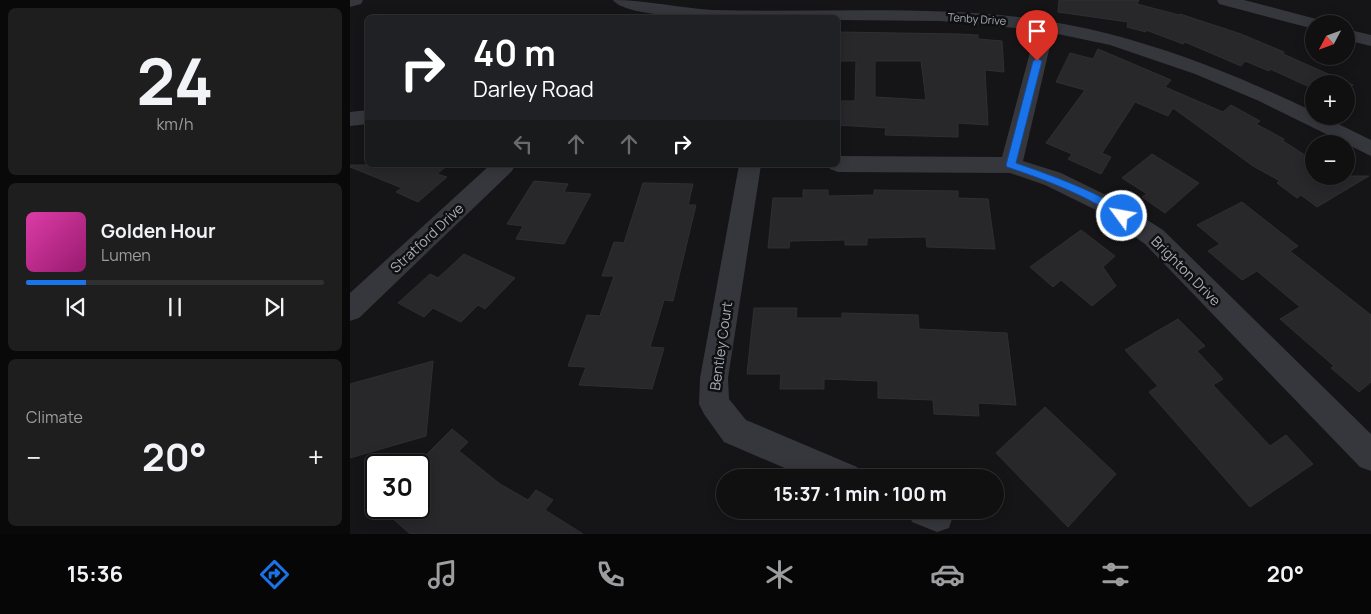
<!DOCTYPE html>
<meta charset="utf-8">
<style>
body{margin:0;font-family:Manrope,sans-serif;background:#1e1e1f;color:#f1f3f6;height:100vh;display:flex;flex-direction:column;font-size:19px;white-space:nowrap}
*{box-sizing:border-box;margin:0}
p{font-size:16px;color:#9c9d9f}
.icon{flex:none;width:28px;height:28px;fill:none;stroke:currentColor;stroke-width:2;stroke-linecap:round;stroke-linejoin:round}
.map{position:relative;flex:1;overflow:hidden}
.panel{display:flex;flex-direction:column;gap:8px;padding:8px;background:#090909;width:350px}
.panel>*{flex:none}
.guide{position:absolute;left:15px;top:15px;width:475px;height:152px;border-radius:8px;box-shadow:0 2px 12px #0003,0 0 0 1px #303031;background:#202124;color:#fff;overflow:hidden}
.needle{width:32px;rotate:229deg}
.controls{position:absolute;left:955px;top:15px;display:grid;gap:10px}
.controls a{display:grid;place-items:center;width:50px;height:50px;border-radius:50%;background:#101011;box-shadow:0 2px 12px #0003,0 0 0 1px #303031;font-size:25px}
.speed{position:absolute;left:15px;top:454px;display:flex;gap:10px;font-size:25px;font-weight:700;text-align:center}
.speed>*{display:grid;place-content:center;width:65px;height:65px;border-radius:50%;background:#101011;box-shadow:0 2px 12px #0003,0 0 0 1px #303031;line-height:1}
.speed .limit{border:2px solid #111;border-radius:8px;background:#fff;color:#111}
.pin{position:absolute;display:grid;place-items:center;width:42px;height:42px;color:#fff;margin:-51px -21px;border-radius:50% 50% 50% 0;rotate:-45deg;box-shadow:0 0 5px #0007}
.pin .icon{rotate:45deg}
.me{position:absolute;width:55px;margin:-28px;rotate:302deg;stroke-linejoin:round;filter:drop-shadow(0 0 4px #0008)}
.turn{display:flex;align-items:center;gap:18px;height:105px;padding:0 25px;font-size:22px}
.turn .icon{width:65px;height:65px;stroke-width:2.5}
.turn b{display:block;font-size:35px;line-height:42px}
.lanes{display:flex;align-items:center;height:48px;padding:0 25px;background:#0003;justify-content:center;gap:25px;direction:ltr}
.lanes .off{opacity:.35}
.big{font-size:38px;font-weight:700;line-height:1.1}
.panel .tile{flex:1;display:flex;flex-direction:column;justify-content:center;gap:8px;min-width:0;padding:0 18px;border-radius:8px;background:#1e1e1f}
.panel .dial{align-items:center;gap:0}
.dial b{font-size:65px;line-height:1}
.song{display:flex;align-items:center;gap:15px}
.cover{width:60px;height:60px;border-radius:8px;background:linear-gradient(135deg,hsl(320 70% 55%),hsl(320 70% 35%))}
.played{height:5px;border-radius:2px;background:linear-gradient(90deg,#1a73e8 20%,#303031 20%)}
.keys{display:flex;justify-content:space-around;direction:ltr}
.heat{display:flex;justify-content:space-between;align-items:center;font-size:28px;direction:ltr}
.trip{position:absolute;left:366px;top:469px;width:288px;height:50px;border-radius:25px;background:#101011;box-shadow:0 2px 12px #0003,0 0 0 1px #303031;font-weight:700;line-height:50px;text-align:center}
.dock{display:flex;height:80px;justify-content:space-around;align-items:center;background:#060607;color:#9c9d9f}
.dock .icon{width:35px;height:35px}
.dock .selected{color:#1a73e8}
.dock b{font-size:22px;color:#f1f3f6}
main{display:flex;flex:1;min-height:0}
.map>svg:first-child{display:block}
</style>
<main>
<section class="panel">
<div class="tile dial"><b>24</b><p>km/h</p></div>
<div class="tile">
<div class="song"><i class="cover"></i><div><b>Golden Hour</b><p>Lumen</p></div></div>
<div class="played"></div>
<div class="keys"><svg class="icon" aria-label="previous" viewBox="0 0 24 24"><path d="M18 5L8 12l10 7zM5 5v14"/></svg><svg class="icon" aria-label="pause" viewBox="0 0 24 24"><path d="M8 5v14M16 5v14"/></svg><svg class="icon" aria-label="next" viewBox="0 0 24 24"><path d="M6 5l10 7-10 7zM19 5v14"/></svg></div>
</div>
<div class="tile"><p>Climate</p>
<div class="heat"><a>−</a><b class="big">20°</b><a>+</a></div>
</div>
</section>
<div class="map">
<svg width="1021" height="534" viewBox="0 0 1021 534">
<rect width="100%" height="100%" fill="#151517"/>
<!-- building -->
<path fill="#28282b" stroke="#2f2f33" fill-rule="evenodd" d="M 709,0 L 789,0 L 787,4 L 829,15 L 830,14 L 891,34 L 934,52 L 933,54 L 1003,85 L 996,92 L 996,84 L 964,84 L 964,89 L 920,69 L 919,71 L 895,61 L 891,66 L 835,42 L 833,44 L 796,30 L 796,32 L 777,27 L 778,22 L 708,12 Z
M 488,32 L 609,34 L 628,35 L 628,39 L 652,41 L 654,72 L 635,70 L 638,125 L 608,123 L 608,137 L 535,135 L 536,128 L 488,125 L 488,101 L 505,101 L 506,61 L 488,61 ZM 525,61 L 571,61 L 576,100 L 525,97 Z
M 748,49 L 821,80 L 815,87 L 873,112 L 881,105 L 910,121 L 906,124 L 934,139 L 933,141 L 964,161 L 964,176 L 1019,176 L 967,207 L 951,195 L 947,198 L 927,183 L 930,181 L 903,166 L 823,108 L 818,116 L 785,102 L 752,153 L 761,157 L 751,174 L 718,159 L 722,154 L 696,143 L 735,90 L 706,82 L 720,53 L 743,59 Z
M 802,154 L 849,183 L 815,213 L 792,197 L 797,194 L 772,178 Z
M 0,165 L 98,165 L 87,174 L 97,177 L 68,202 L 46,192 L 52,188 L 0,167 Z
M 184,181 L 218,184 L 214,192 L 241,194 L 214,244 L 166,239 L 173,226 L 157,224 Z
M 293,183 L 343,184 L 338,205 L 346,205 L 323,301 L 314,300 L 300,347 L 314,348 L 302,389 L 229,385 L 236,367 L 218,366 L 237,315 L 250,316 L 264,276 L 252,276 L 264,242 L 274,243 Z
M 453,190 L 478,190 L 478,196 L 524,195 L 524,190 L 608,191 L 608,198 L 638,199 L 645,249 L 577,247 L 576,237 L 517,238 L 517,245 L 495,245 L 495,240 L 440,241 L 439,248 L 418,248 L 423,198 L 453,198 Z
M 892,202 L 948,246 L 940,251 L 1021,315 L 1021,382 L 1009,392 L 981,368 L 984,366 L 930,319 L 950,307 L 907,271 L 892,280 L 858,251 L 870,244 L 847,225 Z
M 731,230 L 765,256 L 753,267 L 766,286 L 742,306 L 711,280 L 703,287 L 680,267 Z
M 114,254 L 165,278 L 135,309 L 128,305 L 111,322 L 83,308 L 74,317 L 48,303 L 80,274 L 88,278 Z
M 404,308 L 447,308 L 446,318 L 492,318 L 492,313 L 568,315 L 569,329 L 657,333 L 666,405 L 628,403 L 629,416 L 584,414 L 583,400 L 528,398 L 528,381 L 474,379 L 474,389 L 430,389 L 431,374 L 397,374 Z
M 828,319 L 855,346 L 847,351 L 873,379 L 863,385 L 920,446 L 936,435 L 963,464 L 900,507 L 799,392 L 808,386 L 775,350 Z
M 83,361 L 76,436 L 0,458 L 0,384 Z
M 695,407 L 766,474 L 718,527 L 646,453 Z
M 102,429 L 118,442 L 109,451 L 150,484 L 178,500 L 186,490 L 203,500 L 195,510 L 233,534 L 60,534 L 31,508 L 69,508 L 69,462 Z"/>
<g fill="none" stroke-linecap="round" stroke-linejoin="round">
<!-- minor -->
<path fill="#36373c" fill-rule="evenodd" d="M 0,0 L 13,0 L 11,4 L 0,7 Z
M 263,0 C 296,0 329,8 363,10 C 467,13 572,5 677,18 C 777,31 873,68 964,112 L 964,116 L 972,116 L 1021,140 L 1021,156 L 909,101 L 845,74 L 760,45 L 703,33 L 673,161 L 711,173 L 764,199 L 813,230 L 1021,434 L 1021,471 L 1010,467 L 795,244 L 748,211 L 695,185 L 660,173 L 488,172 L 480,169 L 478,165 L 488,165 L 488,156 L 652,157 L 686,30 L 591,21 L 488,20 L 488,18 C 452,18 280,25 263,0 Z
M 867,0 L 894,0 L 970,20 L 973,24 L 964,24 L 964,29 L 869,4 Z
M 996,29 L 1021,35 L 1021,46 L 996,40 Z
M 18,110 L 18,124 L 0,126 L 0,112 Z
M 140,165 L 165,165 L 162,171 L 9,318 L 0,321 L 0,293 Z
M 389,165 L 411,165 L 378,378 L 379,399 L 396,420 L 507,467 L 512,478 L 458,478 L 374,442 L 354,414 L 349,404 L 350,378 Z
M 558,510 L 601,510 L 603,516 L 599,528 L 587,532 L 562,522 Z"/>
</g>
<!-- route -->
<path fill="#1a73e8" stroke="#114b97" d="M 687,58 L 692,61 L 666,163 C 689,171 765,197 777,216 L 776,219 C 767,221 759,212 752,207 C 722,190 690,178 657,167 L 656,165 L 683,61 Z"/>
<g text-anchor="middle" stroke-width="5" stroke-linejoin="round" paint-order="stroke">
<!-- far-street labels -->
<g font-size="11" fill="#a7acb7" stroke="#101012">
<text transform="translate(627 19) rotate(4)" y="4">Tenby Drive</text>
</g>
<!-- street labels -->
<g font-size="14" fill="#a7acb7" stroke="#101012">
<text transform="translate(77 238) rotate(-43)" y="5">Stratford Drive</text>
<text transform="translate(836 271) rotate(45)" y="5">Brighton Drive</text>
<text transform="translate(371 346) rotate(-82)" y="5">Bentley Court</text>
</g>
</g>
</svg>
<div class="controls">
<a><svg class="needle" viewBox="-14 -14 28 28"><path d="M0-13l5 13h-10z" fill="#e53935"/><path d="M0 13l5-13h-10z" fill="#9c9d9f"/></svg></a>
<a>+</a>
<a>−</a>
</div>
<div class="speed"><div class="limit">30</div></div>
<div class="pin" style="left:687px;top:61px;background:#d93025"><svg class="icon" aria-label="arrive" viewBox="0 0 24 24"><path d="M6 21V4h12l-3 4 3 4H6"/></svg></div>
<svg class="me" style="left:772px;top:216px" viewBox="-20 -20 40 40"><circle r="17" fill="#1a73e8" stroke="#fff" stroke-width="3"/><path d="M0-11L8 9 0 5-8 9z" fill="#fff"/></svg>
<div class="trip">15:37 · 1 min · 100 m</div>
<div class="guide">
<div class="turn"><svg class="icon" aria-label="right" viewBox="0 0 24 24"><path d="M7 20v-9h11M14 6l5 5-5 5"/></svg><div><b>40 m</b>Darley Road</div></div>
<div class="lanes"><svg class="icon off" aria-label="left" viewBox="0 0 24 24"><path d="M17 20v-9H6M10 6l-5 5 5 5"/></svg><svg class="icon off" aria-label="ahead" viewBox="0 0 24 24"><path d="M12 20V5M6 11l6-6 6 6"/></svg><svg class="icon off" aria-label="ahead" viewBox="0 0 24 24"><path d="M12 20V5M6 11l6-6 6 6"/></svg><svg class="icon" aria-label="right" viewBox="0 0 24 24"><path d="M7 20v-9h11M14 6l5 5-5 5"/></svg></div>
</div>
</div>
</main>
<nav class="dock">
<b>15:36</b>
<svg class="icon selected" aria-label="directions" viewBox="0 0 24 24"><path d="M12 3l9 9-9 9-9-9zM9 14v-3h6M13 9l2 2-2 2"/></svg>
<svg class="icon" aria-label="music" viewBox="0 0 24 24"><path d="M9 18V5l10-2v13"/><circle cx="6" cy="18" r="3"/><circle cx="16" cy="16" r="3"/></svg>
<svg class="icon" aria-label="phone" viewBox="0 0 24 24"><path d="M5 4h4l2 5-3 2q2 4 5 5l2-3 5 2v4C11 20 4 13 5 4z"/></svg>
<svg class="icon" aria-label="climate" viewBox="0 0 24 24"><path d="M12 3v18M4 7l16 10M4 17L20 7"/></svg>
<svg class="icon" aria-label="car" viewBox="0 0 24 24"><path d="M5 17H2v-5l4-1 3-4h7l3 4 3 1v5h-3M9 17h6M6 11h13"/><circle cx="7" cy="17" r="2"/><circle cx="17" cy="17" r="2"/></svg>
<svg class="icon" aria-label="filters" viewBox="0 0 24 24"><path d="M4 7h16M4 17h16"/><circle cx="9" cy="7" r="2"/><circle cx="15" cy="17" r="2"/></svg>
<b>20°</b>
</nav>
